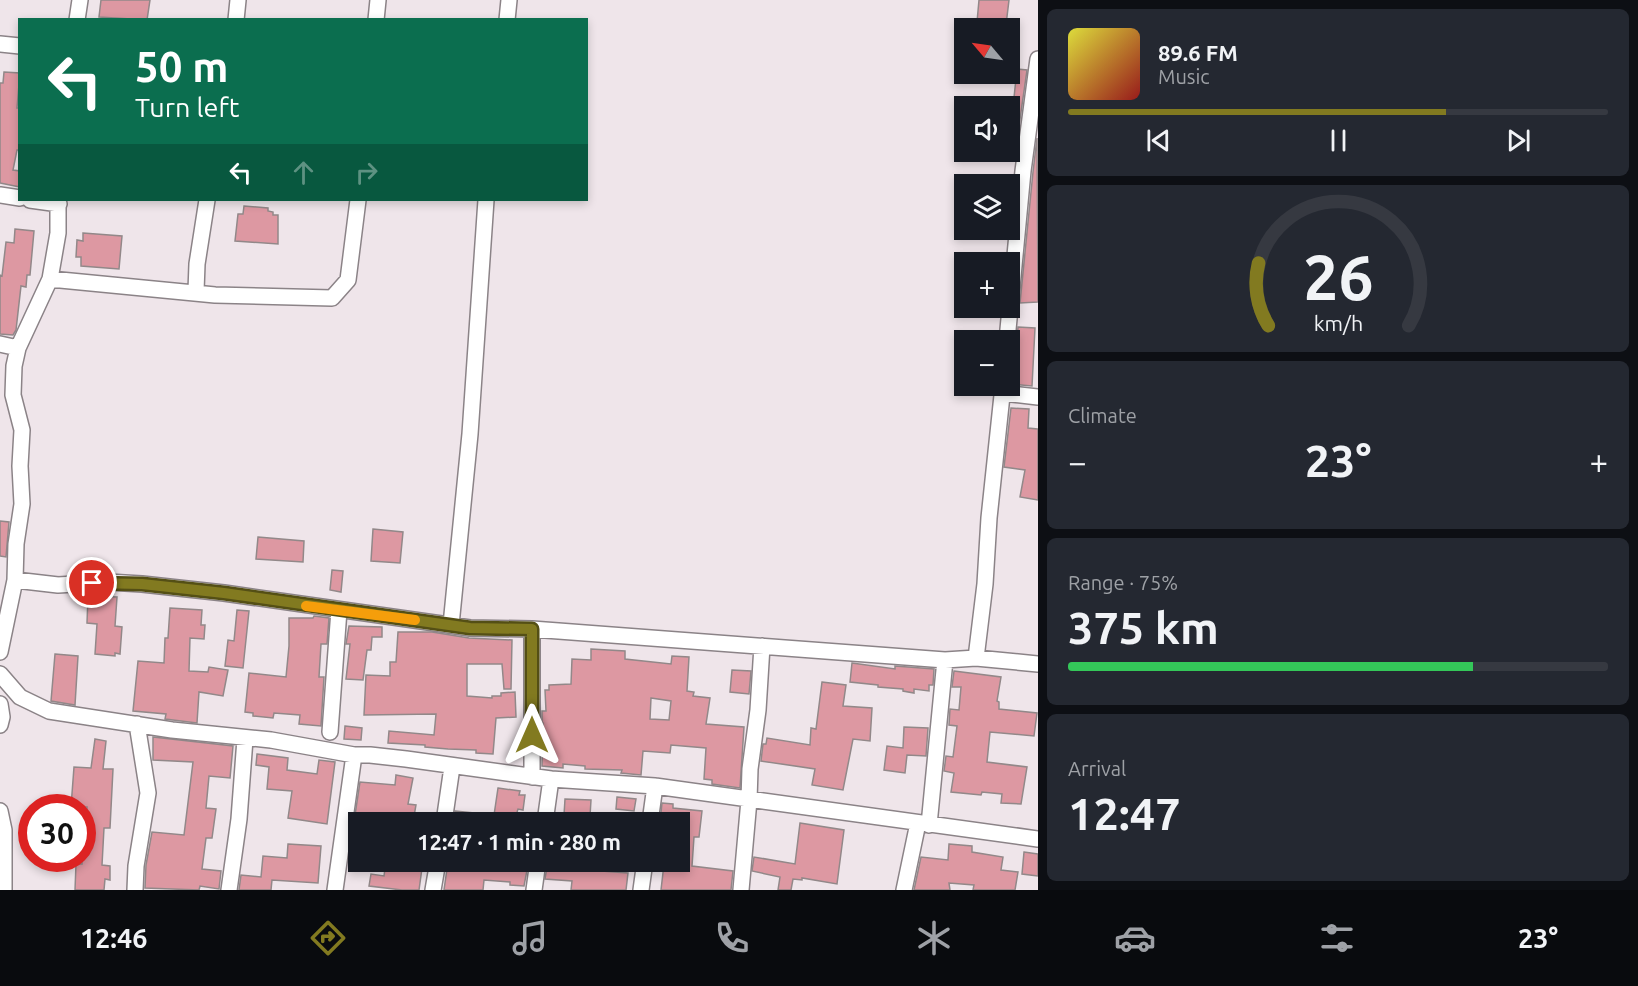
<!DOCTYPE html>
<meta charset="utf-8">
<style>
body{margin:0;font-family:Ubuntu,sans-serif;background:#242831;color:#f1f3f6;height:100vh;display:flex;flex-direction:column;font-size:22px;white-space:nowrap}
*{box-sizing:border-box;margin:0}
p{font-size:20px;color:#9ea1a6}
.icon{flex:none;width:33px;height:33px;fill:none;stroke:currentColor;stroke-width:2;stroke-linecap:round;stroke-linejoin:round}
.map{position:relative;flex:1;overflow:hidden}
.panel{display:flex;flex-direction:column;gap:9px;padding:9px;background:#0d0f14;width:600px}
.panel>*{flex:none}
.guide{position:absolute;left:18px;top:18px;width:570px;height:183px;border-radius:0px;box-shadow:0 3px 9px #0003;background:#0b6e4f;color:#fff;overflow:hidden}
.needle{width:39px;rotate:299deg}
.buttons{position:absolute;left:954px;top:18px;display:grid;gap:12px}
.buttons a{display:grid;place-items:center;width:66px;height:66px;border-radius:0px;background:#171b24;box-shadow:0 3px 9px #0003;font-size:30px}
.speed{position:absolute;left:18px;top:794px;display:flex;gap:12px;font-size:30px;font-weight:700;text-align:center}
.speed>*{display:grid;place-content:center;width:78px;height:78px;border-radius:50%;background:#171b24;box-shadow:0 3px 9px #0003;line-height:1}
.speed .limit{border:9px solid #d22;background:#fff;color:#111}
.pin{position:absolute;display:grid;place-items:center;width:51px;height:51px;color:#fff;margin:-26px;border:3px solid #fff;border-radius:50%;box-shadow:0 2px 6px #0007}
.me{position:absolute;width:66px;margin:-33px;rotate:0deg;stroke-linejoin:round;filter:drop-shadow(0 0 4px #0008)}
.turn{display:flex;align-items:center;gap:21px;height:126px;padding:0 18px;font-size:27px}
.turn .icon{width:78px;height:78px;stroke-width:2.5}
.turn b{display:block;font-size:42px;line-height:51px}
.lanes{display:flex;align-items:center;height:57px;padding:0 18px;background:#0003;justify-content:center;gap:30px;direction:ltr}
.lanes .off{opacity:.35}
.big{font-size:45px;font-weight:700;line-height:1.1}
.panel .tile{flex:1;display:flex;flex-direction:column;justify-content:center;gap:9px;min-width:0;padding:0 21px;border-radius:9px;background:#242831}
.panel .dial{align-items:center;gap:0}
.dial svg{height:156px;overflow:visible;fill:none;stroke:#363941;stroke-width:7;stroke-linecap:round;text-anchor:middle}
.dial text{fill:#f1f3f6;stroke:none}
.song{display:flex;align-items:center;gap:18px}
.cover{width:72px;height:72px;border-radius:9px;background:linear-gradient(135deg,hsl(60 70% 55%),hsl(0 70% 35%))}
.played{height:6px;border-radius:3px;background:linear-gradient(90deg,#827a20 70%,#363941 70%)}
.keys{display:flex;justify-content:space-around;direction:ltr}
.heat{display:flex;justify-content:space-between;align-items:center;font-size:33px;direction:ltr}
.charge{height:9px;border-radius:4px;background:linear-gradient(90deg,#34c759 75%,#363941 0)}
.trip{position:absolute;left:348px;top:812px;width:342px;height:60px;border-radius:0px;background:#171b24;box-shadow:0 3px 9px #0003;font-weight:700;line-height:60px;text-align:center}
.tab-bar{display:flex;height:96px;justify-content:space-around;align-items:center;background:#090b0e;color:#9ea1a6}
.tab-bar .icon{width:42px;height:42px}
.tab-bar .current{color:#827a20}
.tab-bar b{font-size:27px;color:#f1f3f6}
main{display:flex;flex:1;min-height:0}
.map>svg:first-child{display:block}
</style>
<main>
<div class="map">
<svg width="1038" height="890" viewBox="0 0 1038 890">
<rect width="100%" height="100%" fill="#efe5ea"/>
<!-- building -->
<path fill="#dd98a2" stroke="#928889" stroke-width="1.5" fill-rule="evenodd" d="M 101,0 L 150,0 L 147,20 L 99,17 Z
M 979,0 L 1009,0 L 1006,25 L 977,22 Z
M 1017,69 L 1027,70 L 1019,126 L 1011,126 Z
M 4,72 L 20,73 L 17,108 L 20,108 L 20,150 L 17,150 L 13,170 L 20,171 L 20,187 L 0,183 L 0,83 L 3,83 Z
M 1037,138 L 1038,302 L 1020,303 L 1033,172 Z
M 244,206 L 268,208 L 268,211 L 273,212 L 273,215 L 278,215 L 278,244 L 235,241 L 238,214 L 243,214 Z
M 15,229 L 34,231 L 30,275 L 27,275 L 26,287 L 21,286 L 16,330 L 13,335 L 0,334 L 0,275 L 2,276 L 6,242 L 14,243 Z
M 83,233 L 122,236 L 119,269 L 81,266 L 81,257 L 76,257 L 77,240 L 83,241 Z
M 1018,327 L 1035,328 L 1032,386 L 1012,384 L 1010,379 L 1010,349 L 1015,346 L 1017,341 Z
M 1011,408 L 1029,409 L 1028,428 L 1038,429 L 1038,500 L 1020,497 L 1025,470 L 1004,467 Z
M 0,521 L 9,522 L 6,557 L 0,556 Z
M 373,529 L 403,532 L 400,563 L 371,561 Z
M 258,537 L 304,541 L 303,562 L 256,559 Z
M 332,570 L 343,571 L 341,592 L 330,590 Z
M 88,596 L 117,597 L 115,626 L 122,627 L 120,654 L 115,653 L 115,656 L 95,654 L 97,624 L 87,623 Z
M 170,608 L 202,610 L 201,625 L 205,625 L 204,639 L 190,638 L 189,671 L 208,672 L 209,667 L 228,670 L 223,696 L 199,692 L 197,723 L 165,719 L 166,714 L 133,711 L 138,661 L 164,663 L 165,638 L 168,638 Z
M 237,610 L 249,611 L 243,668 L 225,666 L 228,640 L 234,641 Z
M 314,616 L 329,618 L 327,644 L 321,644 L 319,677 L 324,677 L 321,726 L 299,724 L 300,715 L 274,713 L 273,718 L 253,716 L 253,713 L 245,712 L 249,673 L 286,677 L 289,646 L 289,618 L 313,618 Z
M 349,626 L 382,627 L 382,637 L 372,637 L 371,650 L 367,650 L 363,680 L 346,679 L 350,644 L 346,644 Z
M 398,632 L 432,632 L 469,638 L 512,640 L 511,689 L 504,689 L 502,664 L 467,664 L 467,696 L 492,698 L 492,696 L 501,696 L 501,693 L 515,692 L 516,717 L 496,718 L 493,754 L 476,753 L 476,750 L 448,749 L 425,747 L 425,745 L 388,743 L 389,731 L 434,735 L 436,714 L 364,715 L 366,675 L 390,676 L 390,662 L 396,662 Z
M 591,649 L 625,651 L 625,659 L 671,664 L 672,656 L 689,657 L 687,691 L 694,692 L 693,696 L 710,698 L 706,724 L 744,727 L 740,788 L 712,784 L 712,780 L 704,779 L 706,748 L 671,745 L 670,753 L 643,751 L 641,775 L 621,773 L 622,770 L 585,769 L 585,766 L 563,764 L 563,768 L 542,766 L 543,723 L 542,723 L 542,711 L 546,711 L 545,690 L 549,690 L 549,685 L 571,684 L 572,659 L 591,660 ZM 651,698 L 671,701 L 669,720 L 650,719 Z
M 55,654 L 78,656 L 75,705 L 51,701 Z
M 852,663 L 895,669 L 895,666 L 934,669 L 933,685 L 929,685 L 929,691 L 914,689 L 914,693 L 903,691 L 903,689 L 878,687 L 878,685 L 850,682 Z
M 732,670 L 751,671 L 749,694 L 730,692 Z
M 954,671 L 1001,677 L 997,701 L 999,702 L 999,709 L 1037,713 L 1034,736 L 990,732 L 987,762 L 1027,767 L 1021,804 L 1001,803 L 1002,794 L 982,792 L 981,795 L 951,792 L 954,773 L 944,771 L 946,756 L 953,757 L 957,726 L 949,725 L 950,709 L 959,710 L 961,687 L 952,687 Z
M 822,682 L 846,685 L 843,706 L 872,708 L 870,741 L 853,739 L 843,790 L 812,785 L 815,769 L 761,761 L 763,744 L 766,744 L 767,738 L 810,745 L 811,728 L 816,729 Z
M 345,726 L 362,728 L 361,740 L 344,739 Z
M 904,727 L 928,728 L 926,756 L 907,755 L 905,773 L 884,770 L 887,746 L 903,748 Z
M 153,737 L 233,746 L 230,778 L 209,776 L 206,808 L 216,809 L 212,838 L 206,838 L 202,869 L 221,871 L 219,889 L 200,886 L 199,890 L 145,888 L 146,865 L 152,832 L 184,835 L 193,762 L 153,760 Z
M 95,739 L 106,741 L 103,769 L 113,769 L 110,828 L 104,828 L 102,865 L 110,866 L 110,880 L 105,879 L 104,890 L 75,890 L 76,864 L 82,864 L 82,832 L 86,832 L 87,807 L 71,807 L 74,767 L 91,768 Z
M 257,754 L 288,758 L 287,770 L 317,774 L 319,760 L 335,762 L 327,824 L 288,818 L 292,791 L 267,789 L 269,767 L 256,765 Z
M 396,775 L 413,778 L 408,804 L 416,805 L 413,822 L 354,822 L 360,782 L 395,785 Z
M 498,788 L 520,791 L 519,795 L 525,795 L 523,810 L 518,809 L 514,822 L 493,822 Z
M 617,797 L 636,799 L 634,811 L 616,809 Z
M 565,799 L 591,800 L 590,816 L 564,815 Z
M 662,803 L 673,804 L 673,808 L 702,811 L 699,837 L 694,837 L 692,866 L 733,871 L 731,890 L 661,890 L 664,864 L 673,865 L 673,861 L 680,861 L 680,822 L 660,822 Z
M 455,811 L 493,815 L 492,822 L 454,822 Z
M 800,823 L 844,830 L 837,884 L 802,878 L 802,880 L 793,879 L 791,890 L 778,890 L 780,877 L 752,871 L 754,857 L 795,864 Z
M 288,844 L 321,846 L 318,883 L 272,880 L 271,890 L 239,890 L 241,875 L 261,877 L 263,856 L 287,858 Z
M 949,844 L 972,846 L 972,852 L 1003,857 L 1001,870 L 1018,872 L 1015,890 L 973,890 L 974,885 L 949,883 L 950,890 L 914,890 L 921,857 L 948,860 Z
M 1024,852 L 1038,854 L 1038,876 L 1022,874 Z
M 386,861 L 423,861 L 419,890 L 402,890 L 369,886 L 371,874 L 384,876 Z
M 460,861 L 510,861 L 509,864 L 528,865 L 524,886 L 510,885 L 510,882 L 484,880 L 483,890 L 444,890 L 447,869 L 459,870 Z
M 548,861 L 604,861 L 602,871 L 628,873 L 626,890 L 571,890 L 572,881 L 545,879 Z"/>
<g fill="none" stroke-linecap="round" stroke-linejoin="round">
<!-- minor casing -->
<g stroke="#8b8387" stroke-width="18">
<path id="minor" d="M 77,20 L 80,0
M 236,20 L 238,0
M 376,20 L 378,0
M 507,20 L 509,0
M 0,44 L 20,46
M 0,195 L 20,198
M 30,200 L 59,204
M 50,279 L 215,295 L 332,298 L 348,280 L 358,200
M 196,291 L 197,264 L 207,200
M 1007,340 L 1023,171 L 1038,59
M 0,344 L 18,348
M 1002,393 L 1038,397
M 15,580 L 58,585 L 108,582 L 142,584 L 224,593 L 470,628 L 532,629 L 945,660 L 976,658 L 1038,664
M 451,625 L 470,434 L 486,200
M 0,652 L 15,580 L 16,544 L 22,504 L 20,466 L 22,430 L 13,395 L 14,366 L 18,348 L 50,279 L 58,233 L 58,200
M 976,658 L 985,584 L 989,518 L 1003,386
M 0,674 L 20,697 L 49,711 L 172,730 L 271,740 L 354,755 L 370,755 L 406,759 L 551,779 L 655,786 L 1038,839
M 0,704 L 2,717 L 0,725
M 330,732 L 339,610
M 532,777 L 532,629
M 0,811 L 4,830 L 4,890
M 444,822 L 452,767
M 545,822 L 551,779
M 650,822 L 655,786
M 929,825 L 945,660
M 135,890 L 136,866 L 148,793 L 137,724
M 229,890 L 239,819 L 245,739
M 335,890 L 354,755
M 433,890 L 438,861
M 534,890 L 538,861
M 641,890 L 645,861
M 741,890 L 749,800 L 750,769 L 758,710 L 762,646
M 904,890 L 918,823"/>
</g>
<!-- minor -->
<use href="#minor" stroke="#fff" stroke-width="15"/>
</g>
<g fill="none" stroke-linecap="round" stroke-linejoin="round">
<!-- route casing -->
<g stroke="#544f15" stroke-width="15">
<path id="route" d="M 92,583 L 142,584 L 224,593 L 470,628 L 532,629 L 532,735"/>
</g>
<!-- route -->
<use href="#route" stroke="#827a20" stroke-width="10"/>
<!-- slow -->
<path stroke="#f59e0b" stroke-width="10" d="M 306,606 L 415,620"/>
</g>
</svg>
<div class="buttons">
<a><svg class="needle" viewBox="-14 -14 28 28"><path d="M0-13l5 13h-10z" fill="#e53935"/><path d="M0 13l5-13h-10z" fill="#9ea1a6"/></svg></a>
<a><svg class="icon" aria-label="sound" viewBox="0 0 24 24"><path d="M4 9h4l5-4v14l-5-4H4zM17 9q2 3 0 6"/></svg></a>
<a><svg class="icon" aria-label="layers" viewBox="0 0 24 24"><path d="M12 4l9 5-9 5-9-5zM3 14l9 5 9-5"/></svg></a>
<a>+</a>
<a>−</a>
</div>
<div class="speed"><div class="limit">30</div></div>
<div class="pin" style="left:92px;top:583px;background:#d93025"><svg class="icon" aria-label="arrive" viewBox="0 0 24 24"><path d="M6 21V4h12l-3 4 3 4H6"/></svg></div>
<svg class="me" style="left:532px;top:735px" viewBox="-20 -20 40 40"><path d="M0-17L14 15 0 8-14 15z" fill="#827a20" stroke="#fff" stroke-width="4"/></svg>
<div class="trip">12:47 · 1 min · 280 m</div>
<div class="guide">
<div class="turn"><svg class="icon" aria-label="left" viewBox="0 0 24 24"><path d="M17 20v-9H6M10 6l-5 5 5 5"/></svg><div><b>50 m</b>Turn left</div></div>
<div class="lanes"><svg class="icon" aria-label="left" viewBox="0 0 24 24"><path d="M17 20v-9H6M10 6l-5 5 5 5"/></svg><svg class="icon off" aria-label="ahead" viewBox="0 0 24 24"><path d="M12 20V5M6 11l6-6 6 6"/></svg><svg class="icon off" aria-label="right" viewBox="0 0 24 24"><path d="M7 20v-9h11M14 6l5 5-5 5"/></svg></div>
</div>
</div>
<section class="panel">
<div class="tile">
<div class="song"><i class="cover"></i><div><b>89.6 FM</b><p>Music</p></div></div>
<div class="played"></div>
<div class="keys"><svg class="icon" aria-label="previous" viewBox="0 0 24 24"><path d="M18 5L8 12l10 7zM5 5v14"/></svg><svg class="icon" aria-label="pause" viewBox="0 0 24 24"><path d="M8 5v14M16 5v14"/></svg><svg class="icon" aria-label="next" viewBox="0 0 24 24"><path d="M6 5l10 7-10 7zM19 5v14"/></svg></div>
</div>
<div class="tile dial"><svg viewBox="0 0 100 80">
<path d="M14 69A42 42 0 1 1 86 69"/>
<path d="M14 69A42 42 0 0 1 9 37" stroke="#827a20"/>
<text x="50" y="56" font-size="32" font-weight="700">26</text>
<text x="50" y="72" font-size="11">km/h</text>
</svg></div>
<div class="tile"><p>Climate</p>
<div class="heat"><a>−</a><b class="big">23°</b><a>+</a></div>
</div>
<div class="tile"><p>Range · 75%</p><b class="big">375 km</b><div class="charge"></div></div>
<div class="tile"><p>Arrival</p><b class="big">12:47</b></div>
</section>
</main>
<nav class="tab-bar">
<b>12:46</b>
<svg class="icon current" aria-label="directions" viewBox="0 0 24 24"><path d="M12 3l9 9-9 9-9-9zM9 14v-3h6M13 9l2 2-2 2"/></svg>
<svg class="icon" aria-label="music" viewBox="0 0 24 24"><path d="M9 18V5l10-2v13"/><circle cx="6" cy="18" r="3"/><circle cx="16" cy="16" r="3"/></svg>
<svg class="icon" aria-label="phone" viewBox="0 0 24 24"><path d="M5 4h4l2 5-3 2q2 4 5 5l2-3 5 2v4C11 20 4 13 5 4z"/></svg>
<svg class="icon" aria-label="climate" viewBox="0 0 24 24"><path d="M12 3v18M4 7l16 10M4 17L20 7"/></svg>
<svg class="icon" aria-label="car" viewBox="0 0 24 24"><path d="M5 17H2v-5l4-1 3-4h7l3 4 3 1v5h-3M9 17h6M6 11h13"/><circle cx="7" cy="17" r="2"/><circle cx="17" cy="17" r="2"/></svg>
<svg class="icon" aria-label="filters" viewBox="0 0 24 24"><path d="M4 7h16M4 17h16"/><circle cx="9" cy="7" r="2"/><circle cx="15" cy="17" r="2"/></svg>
<b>23°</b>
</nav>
